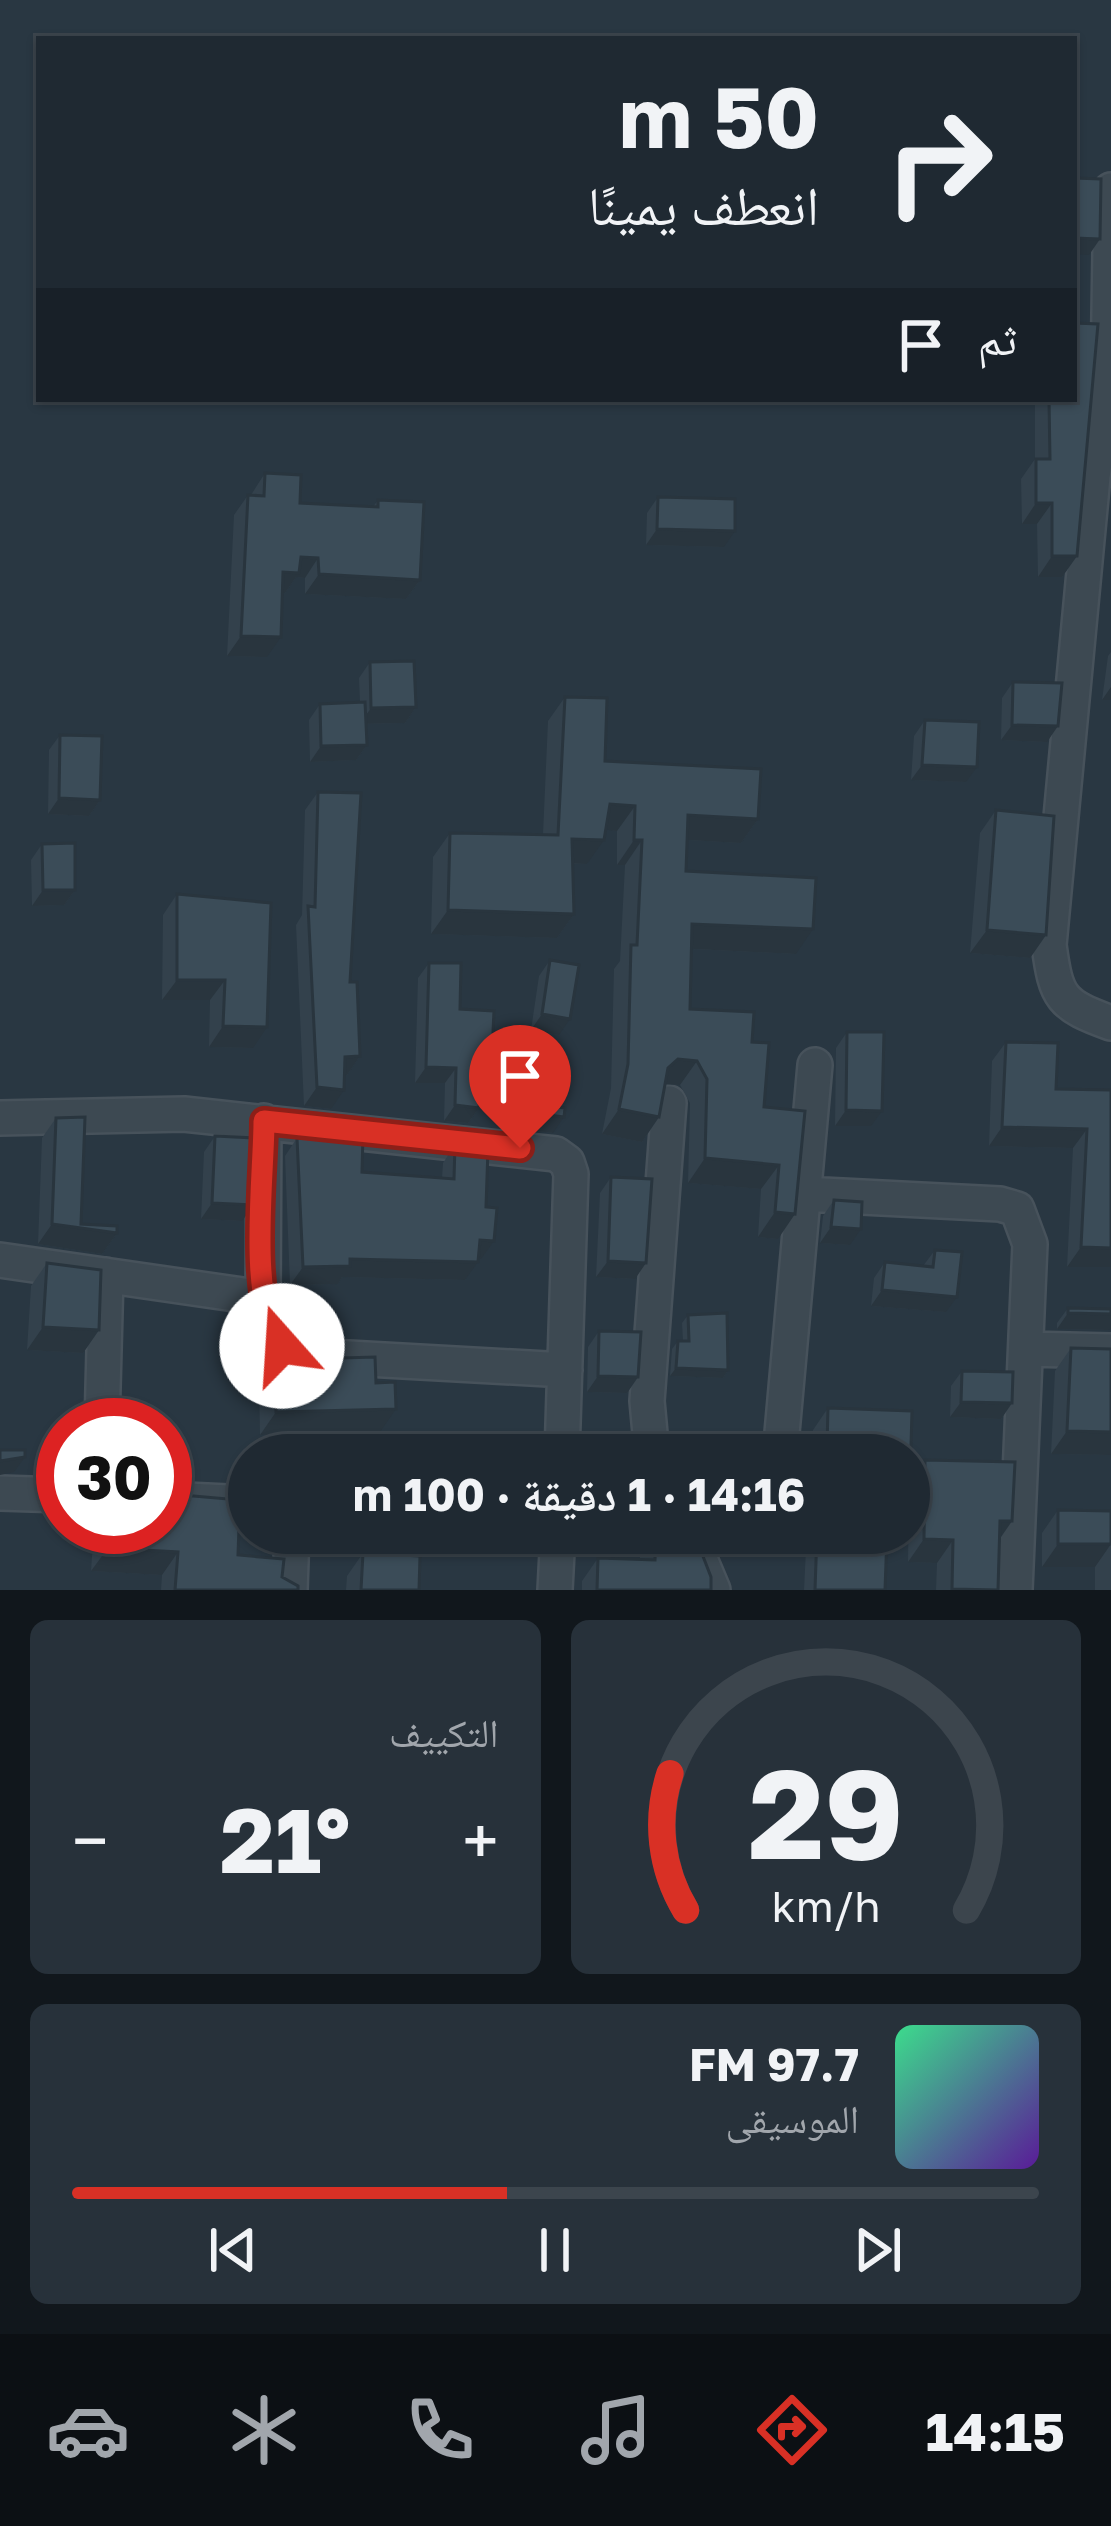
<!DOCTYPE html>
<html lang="ar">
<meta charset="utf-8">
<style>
body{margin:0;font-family:"Golos Text","Noto Naskh Arabic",sans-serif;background:#27313a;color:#f1f3f6;direction:rtl;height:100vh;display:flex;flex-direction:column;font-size:45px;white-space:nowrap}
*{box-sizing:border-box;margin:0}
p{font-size:39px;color:#a1a6ac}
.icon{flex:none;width:66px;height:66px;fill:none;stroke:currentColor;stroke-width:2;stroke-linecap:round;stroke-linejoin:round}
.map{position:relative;height:1590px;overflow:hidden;direction:ltr}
.drawer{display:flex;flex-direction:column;gap:30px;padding:30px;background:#11171c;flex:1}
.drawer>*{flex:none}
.top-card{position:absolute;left:36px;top:36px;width:1041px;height:366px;border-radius:0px;box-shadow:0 3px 9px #0004,0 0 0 3px #3c454d;direction:rtl;background:#1f2932;color:#f1f3f6;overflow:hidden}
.speed{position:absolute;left:36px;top:1398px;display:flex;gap:24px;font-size:60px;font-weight:700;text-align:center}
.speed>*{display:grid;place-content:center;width:156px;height:156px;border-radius:50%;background:#1f2932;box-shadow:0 3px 9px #0004,0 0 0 3px #3c454d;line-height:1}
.speed .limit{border:18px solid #d22;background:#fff;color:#111}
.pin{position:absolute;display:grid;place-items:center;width:102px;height:102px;color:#fff;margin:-123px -51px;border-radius:50% 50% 50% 0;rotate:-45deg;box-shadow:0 0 12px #0007}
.pin .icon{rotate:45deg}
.me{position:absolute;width:132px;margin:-66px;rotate:341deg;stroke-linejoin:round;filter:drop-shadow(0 0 9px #0008)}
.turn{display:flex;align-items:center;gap:42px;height:252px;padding:0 60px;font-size:54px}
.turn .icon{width:156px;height:156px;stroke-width:2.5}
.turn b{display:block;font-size:84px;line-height:102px}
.then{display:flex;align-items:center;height:114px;padding:0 60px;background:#0003;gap:24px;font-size:45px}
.big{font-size:90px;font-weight:700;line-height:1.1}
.drawer .tile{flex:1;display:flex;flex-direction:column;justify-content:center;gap:18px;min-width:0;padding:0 42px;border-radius:18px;background:#27313a}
.drawer .dial{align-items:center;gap:0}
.dial svg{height:312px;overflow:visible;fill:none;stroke:#3c454d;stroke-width:7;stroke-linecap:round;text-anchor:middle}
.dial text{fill:#f1f3f6;stroke:none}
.song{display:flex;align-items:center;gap:36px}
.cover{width:144px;height:144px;border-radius:18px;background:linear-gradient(135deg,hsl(150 70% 55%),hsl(270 70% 35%))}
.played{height:12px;border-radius:6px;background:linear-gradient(90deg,#d93025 45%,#3c454d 45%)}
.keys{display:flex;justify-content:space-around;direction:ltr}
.heat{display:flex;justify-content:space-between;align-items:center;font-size:66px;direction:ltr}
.drawer .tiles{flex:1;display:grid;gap:30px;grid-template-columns:1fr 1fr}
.tile:last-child{grid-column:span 2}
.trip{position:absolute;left:228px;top:1434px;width:702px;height:120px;border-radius:60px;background:#1f2932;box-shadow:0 3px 9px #0004,0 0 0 3px #3c454d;font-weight:700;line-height:120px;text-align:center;direction:rtl}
.tabs{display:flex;height:192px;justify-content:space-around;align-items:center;background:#0c1014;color:#a1a6ac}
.tabs .icon{width:84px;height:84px}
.tabs .active{color:#d93025}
.tabs b{font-size:54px;color:#f1f3f6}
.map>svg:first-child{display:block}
</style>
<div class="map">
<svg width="1111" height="1590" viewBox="0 0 1111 1590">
<rect width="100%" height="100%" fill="#293742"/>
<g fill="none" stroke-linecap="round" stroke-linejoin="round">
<!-- minor casing -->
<g stroke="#47525b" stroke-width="38">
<path id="minor" d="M 1111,190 L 1108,374 L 1093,476 L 1049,945 C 1056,998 1061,1005 1111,1023
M 0,1118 L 184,1114 L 556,1154 L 567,1162 L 571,1174 L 562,1455
M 803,1194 L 1000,1204 L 1017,1209 L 1030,1244 L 1015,1590
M 0,1260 L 263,1298 L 271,1333 L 295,1355 L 565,1370
M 263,1298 L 264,1121
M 1027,1349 L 1111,1351
M 102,1425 L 106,1275
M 652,1455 L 647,1401 L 669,1103
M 780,1455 L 815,1065
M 0,1493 L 63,1495
M 165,1499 L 249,1503
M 689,1533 L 713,1590
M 290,1590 L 292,1533
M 555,1590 L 558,1533"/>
</g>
<!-- minor -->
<use href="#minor" stroke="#3d4952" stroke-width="33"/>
</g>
<!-- wall -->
<path fill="#33414c" d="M 1035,399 L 1074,399 L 1077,556 L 1062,577 L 1038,577 L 1037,524 L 1022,524 L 1021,479 L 1035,459 Z
M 265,473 L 300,503 L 373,507 L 378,500 L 420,580 L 406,599 L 305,594 L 305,578 L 296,577 L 285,593 L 282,593 L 267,657 L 227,656 L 234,515 L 248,495 L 251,495 Z
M 658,497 L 724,547 L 646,545 L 647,513 Z
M 1111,652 L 1111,700 L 1102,700 L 1108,656 Z
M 370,662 L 416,707 L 405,723 L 366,724 L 367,745 L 356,760 L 310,762 L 309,720 L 320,704 L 360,702 L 359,678 Z
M 1013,682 L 1047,742 L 1001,740 L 1002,698 Z
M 565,697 L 605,761 L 758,819 L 741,843 L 687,840 L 686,871 L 796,954 L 692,949 L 690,1009 L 752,1042 L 764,1107 L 805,1111 L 778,1239 L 758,1237 L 761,1189 L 688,1183 L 690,1103 L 680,1085 L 665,1084 L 659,1117 L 642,1142 L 602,1134 L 611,1088 L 614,969 L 620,961 L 625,865 L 617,865 L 617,831 L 606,829 L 587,864 L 573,864 L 574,914 L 557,938 L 431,934 L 433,857 L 450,833 L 543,834 L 548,721 Z
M 925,720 L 966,782 L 911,780 L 914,736 Z
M 60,735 L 100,800 L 89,816 L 48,814 L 49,750 Z
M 318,792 L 350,982 L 360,1056 L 347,1075 L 344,1075 L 331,1109 L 304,1106 L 296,925 L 302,915 L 305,810 Z
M 996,810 L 1046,935 L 1030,958 L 970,953 L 980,833 Z
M 42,844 L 75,890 L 64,905 L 32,906 L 31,860 Z
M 177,894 L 271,903 L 253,1048 L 209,1047 L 210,1000 L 162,1000 L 163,915 Z
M 550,960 L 559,1035 L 531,1030 L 539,976 Z
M 429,963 L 460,1009 L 493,1032 L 507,1064 L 496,1080 L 480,1079 L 479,1108 L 468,1123 L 444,1121 L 445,1083 L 415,1083 L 418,978 Z
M 847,1032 L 871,1126 L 835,1126 L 836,1048 Z
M 1006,1042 L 1056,1089 L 1111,1090 L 1111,1267 L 1067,1267 L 1073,1148 L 989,1146 L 992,1061 Z
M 533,1104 L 553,1133 L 521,1129 L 522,1120 Z
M 56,1118 L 81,1224 L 117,1233 L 102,1254 L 38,1244 L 42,1138 Z
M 307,1129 L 362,1172 L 442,1178 L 443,1163 L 455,1145 L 481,1259 L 478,1259 L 465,1280 L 342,1277 L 338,1284 L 290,1285 L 285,1156 L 297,1138 L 301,1138 Z
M 215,1136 L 242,1221 L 201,1219 L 204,1152 Z
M 611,1177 L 635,1279 L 596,1277 L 600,1193 Z
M 834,1200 L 850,1245 L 820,1243 L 823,1216 Z
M 935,1250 L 946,1312 L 871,1306 L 874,1278 L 885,1262 L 923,1266 Z
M 47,1263 L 99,1330 L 83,1353 L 27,1350 L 31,1286 Z
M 1068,1308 L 1110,1330 L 1057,1329 L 1057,1323 Z
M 688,1315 L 728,1370 L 723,1378 L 670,1376 L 672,1349 L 678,1341 L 683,1341 L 682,1323 Z
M 599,1331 L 638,1377 L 627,1393 L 587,1392 L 588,1347 Z
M 1071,1348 L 1111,1455 L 1051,1454 L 1055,1371 Z
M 275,1360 L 376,1383 L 380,1432 L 260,1435 L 259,1383 Z
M 962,1371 L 1012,1403 L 1001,1419 L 950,1417 L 951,1386 Z
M 828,1408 L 912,1411 L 909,1482 L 909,1455 L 748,1455 L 756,1444 L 777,1445 L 794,1455 L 813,1450 L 813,1430 Z
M 925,1460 L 1012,1521 L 999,1540 L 998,1590 L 936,1590 L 937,1563 L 908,1562 L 909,1483 Z
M 171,1494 L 238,1555 L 282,1577 L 298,1590 L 161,1590 L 162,1575 L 91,1571 L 94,1527 L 165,1527 Z
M 1058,1510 L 1111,1511 L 1111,1590 L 1095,1590 L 1095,1567 L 1042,1567 L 1042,1533 Z
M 498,1533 L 546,1533 L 536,1546 L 499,1548 Z
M 640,1533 L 694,1533 L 711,1590 L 582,1590 L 582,1581 L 598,1558 L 640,1559 Z
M 817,1533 L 885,1590 L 804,1590 L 806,1548 Z
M 363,1553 L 419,1590 L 346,1590 L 347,1576 Z"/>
<!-- shaded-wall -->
<path fill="#29353e" d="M 1074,238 L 1100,239 L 1089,255 L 1074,254 Z
M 1036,503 L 1052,503 L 1037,524 L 1022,524 Z
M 657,529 L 735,531 L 724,547 L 646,545 Z
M 1052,556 L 1077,556 L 1062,577 L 1038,577 Z
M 301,557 L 318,558 L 305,578 L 296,577 L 285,593 L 269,592 L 283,572 Z
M 319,574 L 420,580 L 406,599 L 305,594 Z
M 241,636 L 281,637 L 267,657 L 227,656 Z
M 1111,687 L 1111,700 L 1102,700 Z
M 416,707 L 405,723 L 360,724 L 371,708 Z
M 1012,725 L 1058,726 L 1047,742 L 1001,740 Z
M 367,745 L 356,760 L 310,762 L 321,746 Z
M 922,765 L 977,767 L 966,782 L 911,780 Z
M 59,798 L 100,800 L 89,816 L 48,814 Z
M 610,804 L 635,806 L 617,831 L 593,828 Z
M 688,815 L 758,819 L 741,843 L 671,839 Z
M 572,839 L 604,840 L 587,864 L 555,863 Z
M 634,840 L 642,840 L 625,865 L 617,865 Z
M 43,890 L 75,890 L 64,905 L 32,906 Z
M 448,910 L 574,914 L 557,938 L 431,934 Z
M 692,924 L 813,929 L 796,954 L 675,948 Z
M 987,930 L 1046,935 L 1030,958 L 970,953 Z
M 177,980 L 225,980 L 210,1000 L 162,1000 Z
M 542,1014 L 570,1019 L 559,1035 L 531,1030 Z
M 223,1026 L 267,1027 L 253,1048 L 209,1047 Z
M 360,1056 L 347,1075 L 332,1075 L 345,1057 Z
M 678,1059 L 697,1061 L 680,1085 L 661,1084 L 668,1068 Z
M 480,1063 L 507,1064 L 496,1080 L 469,1079 Z
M 426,1067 L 456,1068 L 445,1083 L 415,1083 Z
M 317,1087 L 344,1090 L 331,1109 L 304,1106 Z
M 455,1105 L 479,1108 L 468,1123 L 444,1121 Z
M 619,1109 L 659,1117 L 642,1142 L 602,1134 Z
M 846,1110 L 882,1111 L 871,1126 L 835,1126 Z
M 532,1113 L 564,1117 L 553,1133 L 521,1129 Z
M 1002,1127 L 1087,1129 L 1073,1148 L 989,1146 Z
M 705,1158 L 779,1165 L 761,1189 L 688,1183 Z
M 212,1203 L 254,1205 L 242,1221 L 201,1219 Z
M 775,1212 L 795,1214 L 778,1239 L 758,1237 Z
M 52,1224 L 117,1233 L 102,1254 L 38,1244 Z
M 831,1227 L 861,1229 L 850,1245 L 820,1243 Z
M 480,1240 L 494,1241 L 481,1259 L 467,1258 Z
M 1081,1247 L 1111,1248 L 1111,1267 L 1067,1267 Z
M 350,1259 L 478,1262 L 465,1280 L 342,1277 L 338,1284 L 290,1285 L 303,1267 Z
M 608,1261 L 646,1263 L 635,1279 L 596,1277 Z
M 882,1290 L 957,1297 L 946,1312 L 871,1306 Z
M 1068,1313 L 1111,1314 L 1111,1328 L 1110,1330 L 1057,1329 Z
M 43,1327 L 99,1330 L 83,1353 L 27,1350 Z
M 676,1368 L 728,1370 L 723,1378 L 670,1376 Z
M 598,1376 L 638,1377 L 627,1393 L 587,1392 Z
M 961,1402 L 1012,1403 L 1001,1419 L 950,1417 Z
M 396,1409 L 380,1432 L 260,1435 L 276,1412 Z
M 1067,1431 L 1111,1432 L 1111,1455 L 1051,1454 Z
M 25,1457 L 14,1472 L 0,1475 L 0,1461 Z
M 1000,1521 L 1012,1521 L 996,1544 Z
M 509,1533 L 546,1533 L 536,1546 L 499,1548 Z
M 924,1539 L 953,1540 L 937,1563 L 908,1562 Z
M 1058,1544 L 1111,1544 L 1095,1567 L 1042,1567 Z
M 108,1548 L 178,1552 L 162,1575 L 91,1571 Z"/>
<!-- building -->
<path fill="#3b4c58" stroke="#29353e" stroke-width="3" d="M 1074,178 L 1101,179 L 1100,239 L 1074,238 Z
M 1074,323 L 1098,324 L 1077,556 L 1052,556 L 1052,503 L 1036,503 L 1036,459 L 1050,459 L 1049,399 L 1074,399 Z
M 265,473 L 301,475 L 300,503 L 378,507 L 378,500 L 424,502 L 420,580 L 319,574 L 318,558 L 301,557 L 299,573 L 283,572 L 281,637 L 241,636 L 248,495 L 264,496 Z
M 658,497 L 735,499 L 735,531 L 657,529 Z
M 414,661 L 416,707 L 371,708 L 370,662 Z
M 1013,682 L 1062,683 L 1058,726 L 1012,725 Z
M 565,697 L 607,698 L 605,761 L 761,769 L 758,819 L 688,815 L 686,871 L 816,878 L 813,929 L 692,924 L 690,1009 L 754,1012 L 752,1042 L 769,1043 L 764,1107 L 805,1111 L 795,1214 L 775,1212 L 779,1165 L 705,1158 L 707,1079 L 697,1061 L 678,1059 L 668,1068 L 659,1117 L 619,1109 L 628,1064 L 631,945 L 637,945 L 642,840 L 634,840 L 635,806 L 610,804 L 604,840 L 572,839 L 574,914 L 448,910 L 450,833 L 558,835 Z
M 365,702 L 367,745 L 321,746 L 320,704 Z
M 925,720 L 979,722 L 977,767 L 922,765 Z
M 60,735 L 102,736 L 100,800 L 59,798 Z
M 318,792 L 361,793 L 350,982 L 357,982 L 360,1056 L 345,1057 L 344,1090 L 317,1087 L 308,906 L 315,907 Z
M 996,810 L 1054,816 L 1046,935 L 987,930 Z
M 75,843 L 75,890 L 43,890 L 42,844 Z
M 177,894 L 271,903 L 267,1027 L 223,1026 L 225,980 L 177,980 Z
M 550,960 L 579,965 L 570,1019 L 542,1014 Z
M 429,963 L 461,963 L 460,1009 L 494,1011 L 493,1032 L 508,1032 L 507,1064 L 480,1063 L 479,1108 L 455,1105 L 456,1068 L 426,1067 Z
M 847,1032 L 884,1032 L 882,1111 L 846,1110 Z
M 1006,1042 L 1058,1043 L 1056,1089 L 1111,1090 L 1111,1248 L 1081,1247 L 1087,1129 L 1002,1127 Z
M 533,1104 L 565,1108 L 564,1117 L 532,1113 Z
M 85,1117 L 81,1224 L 117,1226 L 117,1233 L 52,1224 L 56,1118 Z
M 307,1129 L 363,1135 L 362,1172 L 454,1179 L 455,1145 L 488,1149 L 486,1207 L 497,1208 L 494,1241 L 480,1240 L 478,1262 L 350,1259 L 350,1266 L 303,1267 L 297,1138 L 307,1138 Z
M 215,1136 L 254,1138 L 254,1205 L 212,1203 Z
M 611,1177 L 652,1179 L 646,1263 L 608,1261 Z
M 834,1200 L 862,1202 L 861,1229 L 831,1227 Z
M 935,1250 L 962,1252 L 957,1297 L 882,1290 L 885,1262 L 933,1267 Z
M 47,1263 L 101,1270 L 99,1330 L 43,1327 Z
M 1068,1308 L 1111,1309 L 1111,1314 L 1068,1313 Z
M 727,1313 L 728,1370 L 676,1368 L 678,1341 L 689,1341 L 688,1315 Z
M 599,1331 L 641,1332 L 638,1377 L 598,1376 Z
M 1071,1348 L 1111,1349 L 1111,1432 L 1067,1431 Z
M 375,1357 L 376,1383 L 395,1382 L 396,1409 L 276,1412 L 275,1360 Z
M 962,1371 L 1013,1372 L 1012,1403 L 961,1402 Z
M 828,1408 L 912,1411 L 910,1480 L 909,1455 L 755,1455 L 756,1444 L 777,1445 L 794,1455 L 827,1447 Z
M 0,1450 L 25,1450 L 25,1457 L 0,1461 Z
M 165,1456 L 175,1456 L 165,1468 Z
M 925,1460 L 1015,1462 L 1012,1521 L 1000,1521 L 998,1590 L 952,1589 L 953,1540 L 924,1539 Z
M 165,1483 L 171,1494 L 240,1500 L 238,1555 L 284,1559 L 282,1577 L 298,1586 L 298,1590 L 175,1590 L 178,1552 L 108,1548 L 109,1527 L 165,1527 Z
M 1058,1510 L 1111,1511 L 1111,1544 L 1058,1544 Z
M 656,1533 L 694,1533 L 711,1577 L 711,1590 L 597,1590 L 598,1558 L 655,1560 Z
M 817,1533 L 887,1535 L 885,1590 L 815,1590 Z
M 363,1553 L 420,1556 L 419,1590 L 361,1590 Z"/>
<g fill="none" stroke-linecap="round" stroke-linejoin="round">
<!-- route casing -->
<g stroke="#8d1f18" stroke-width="30">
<path id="route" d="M 282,1346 C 247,1304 264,1177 264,1121 L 520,1148"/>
</g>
<!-- route -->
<use href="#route" stroke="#d93025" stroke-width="21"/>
</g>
</svg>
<div class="speed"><div class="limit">30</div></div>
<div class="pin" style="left:520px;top:1148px;background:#d93025"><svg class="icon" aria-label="arrive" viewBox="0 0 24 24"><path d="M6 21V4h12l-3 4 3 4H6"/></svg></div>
<svg class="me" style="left:282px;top:1346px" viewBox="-20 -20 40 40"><circle r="19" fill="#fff"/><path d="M0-13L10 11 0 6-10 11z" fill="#d93025"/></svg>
<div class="trip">14:16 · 1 دقيقة · 100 m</div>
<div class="top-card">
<div class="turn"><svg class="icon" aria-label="right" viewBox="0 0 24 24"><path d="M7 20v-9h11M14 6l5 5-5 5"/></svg><div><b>50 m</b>انعطف يمينًا</div></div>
<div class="then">ثم<svg class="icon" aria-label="arrive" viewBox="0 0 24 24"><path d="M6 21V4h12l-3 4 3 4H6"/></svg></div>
</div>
</div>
<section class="drawer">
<div class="tiles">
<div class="tile dial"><svg viewBox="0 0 100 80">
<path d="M14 69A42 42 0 1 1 86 69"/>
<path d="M14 69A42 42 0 0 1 10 34" stroke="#d93025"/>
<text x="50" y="56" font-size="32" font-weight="700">29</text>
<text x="50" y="72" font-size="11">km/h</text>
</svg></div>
<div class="tile"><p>التكييف</p>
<div class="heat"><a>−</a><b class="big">21°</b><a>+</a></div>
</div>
<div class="tile">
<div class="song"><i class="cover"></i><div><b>97.7 FM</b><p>الموسيقى</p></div></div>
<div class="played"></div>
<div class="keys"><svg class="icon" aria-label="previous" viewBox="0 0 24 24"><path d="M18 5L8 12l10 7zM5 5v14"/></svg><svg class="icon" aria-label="pause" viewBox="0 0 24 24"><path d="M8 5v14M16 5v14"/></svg><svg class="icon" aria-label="next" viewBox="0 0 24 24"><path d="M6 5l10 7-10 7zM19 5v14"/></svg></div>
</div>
</div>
</section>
<nav class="tabs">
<b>14:15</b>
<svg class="icon active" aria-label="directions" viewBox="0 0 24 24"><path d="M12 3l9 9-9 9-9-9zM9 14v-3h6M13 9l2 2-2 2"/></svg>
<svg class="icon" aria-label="music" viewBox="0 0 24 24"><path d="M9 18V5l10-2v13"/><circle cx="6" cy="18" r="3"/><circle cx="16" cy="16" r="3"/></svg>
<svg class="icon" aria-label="phone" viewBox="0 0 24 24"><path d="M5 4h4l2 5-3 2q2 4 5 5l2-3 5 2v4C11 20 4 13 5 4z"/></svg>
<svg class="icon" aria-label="climate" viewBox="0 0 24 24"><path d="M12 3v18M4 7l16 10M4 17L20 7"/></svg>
<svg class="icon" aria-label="car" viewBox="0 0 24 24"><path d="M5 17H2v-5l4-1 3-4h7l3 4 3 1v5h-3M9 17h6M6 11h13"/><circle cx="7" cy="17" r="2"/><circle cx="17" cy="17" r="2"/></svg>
</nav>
